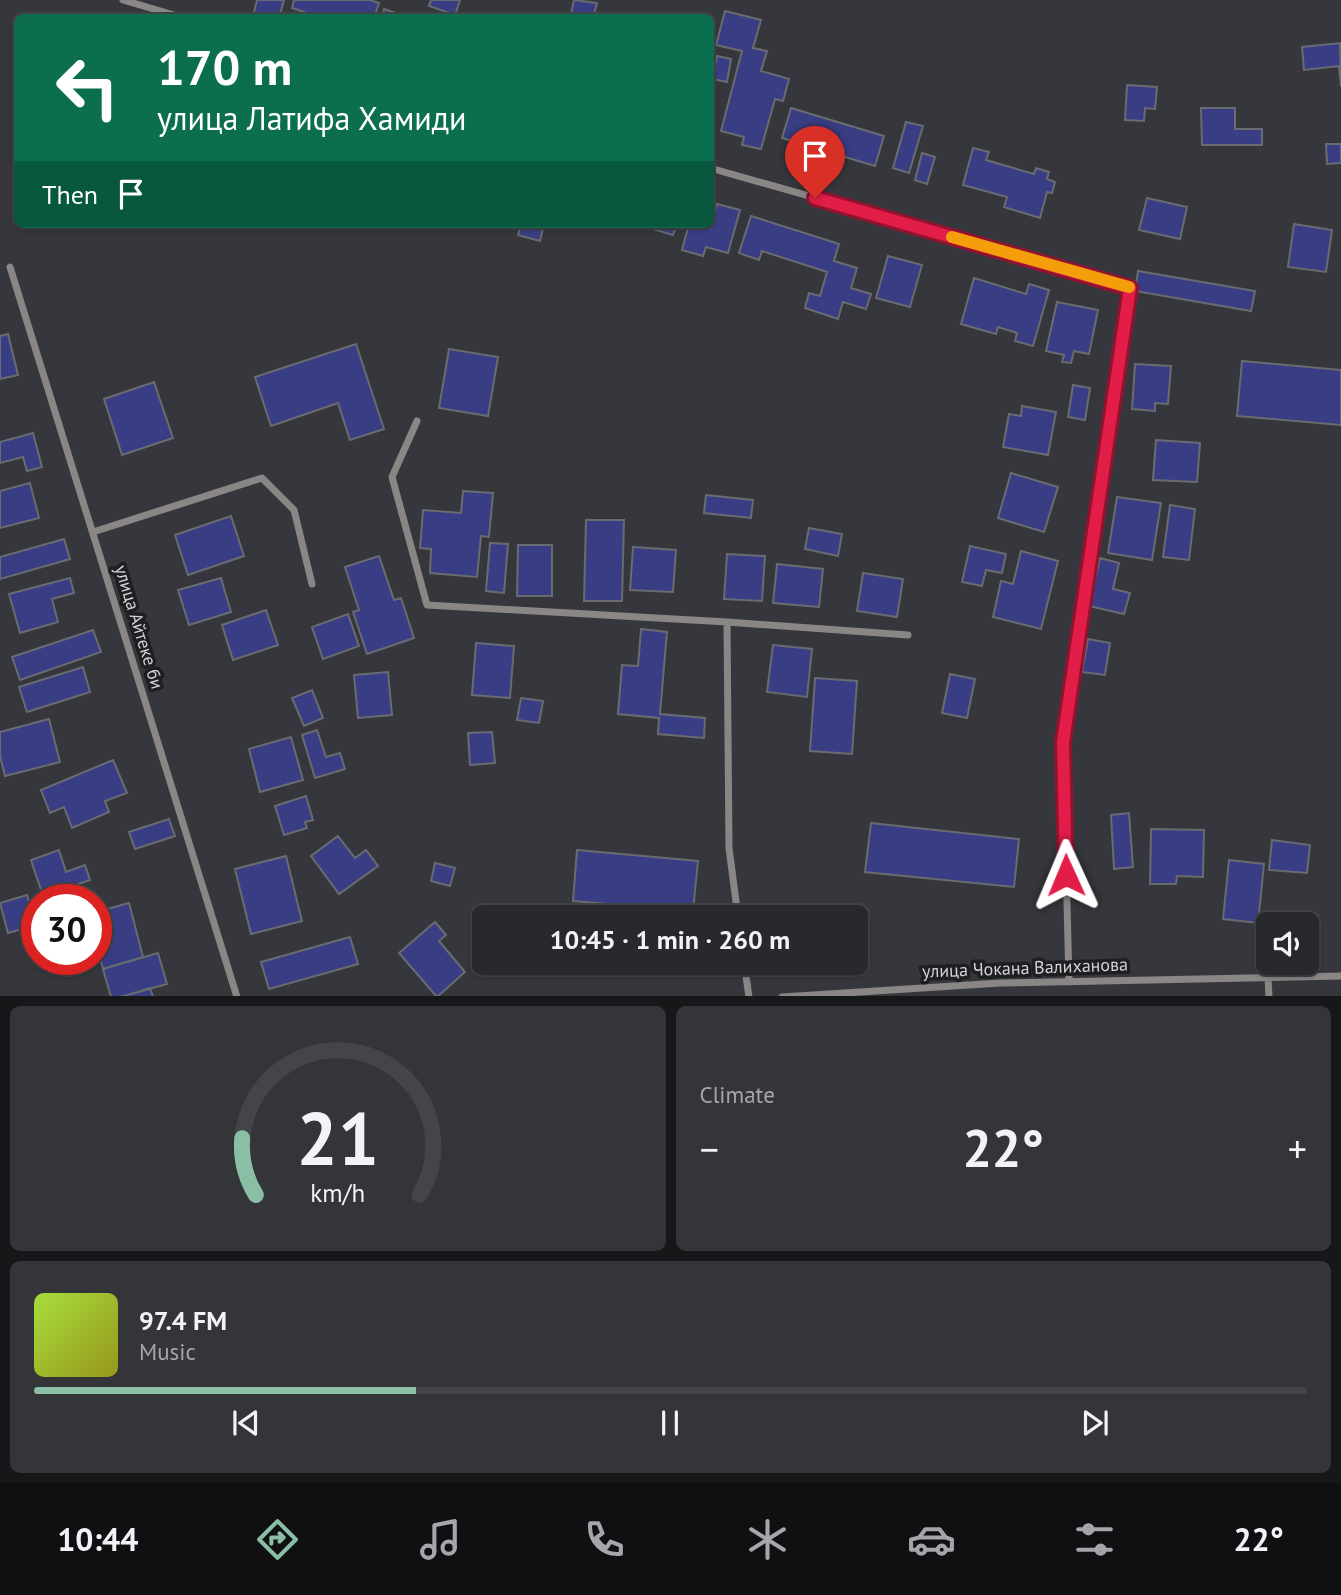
<!DOCTYPE html>
<meta charset="utf-8">
<style>
body{margin:0;font-family:"PT Sans",sans-serif;background:#343539;color:#f1f3f6;height:100vh;display:flex;flex-direction:column;font-size:26px;white-space:nowrap}
*{box-sizing:border-box;margin:0}
p{font-size:23px;color:#a5a6aa}
.icon{flex:none;width:38px;height:38px;fill:none;stroke:currentColor;stroke-width:2;stroke-linecap:round;stroke-linejoin:round}
.map{position:relative;height:996px;overflow:hidden}
.drawer{display:flex;flex-direction:column;gap:10px;padding:10px;background:#161719;flex:1}
.drawer>*{flex:none}
.banner{position:absolute;left:14px;top:14px;width:700px;height:214px;border-radius:10px;box-shadow:0 2px 5px #0004,0 0 0 2px #444549;background:#0b6e4f;color:#fff;overflow:hidden}
.tools{position:absolute;left:1256px;top:912px;display:grid;gap:14px}
.tools a{display:grid;place-items:center;width:63px;height:63px;border-radius:10px;background:#28292d;box-shadow:0 2px 5px #0004,0 0 0 2px #444549;font-size:35px}
.speed{position:absolute;left:21px;top:884px;display:flex;gap:14px;font-size:35px;font-weight:700;text-align:center}
.speed>*{display:grid;place-content:center;width:91px;height:91px;border-radius:50%;background:#28292d;box-shadow:0 2px 5px #0004,0 0 0 2px #444549;line-height:1}
.speed .limit{border:10px solid #d22;background:#fff;color:#111}
.pin{position:absolute;display:grid;place-items:center;width:60px;height:60px;color:#fff;margin:-72px -30px;border-radius:50% 50% 50% 0;rotate:-45deg;box-shadow:0 0 7px #0007}
.pin .icon{rotate:45deg}
.me{position:absolute;width:77px;margin:-38px;rotate:359deg;stroke-linejoin:round;filter:drop-shadow(0 0 5px #0008)}
.turn{display:flex;align-items:center;gap:24px;height:147px;padding:0 28px;font-size:32px}
.turn .icon{width:91px;height:91px;stroke-width:2.5}
.turn b{display:block;font-size:49px;line-height:60px}
.then{display:flex;align-items:center;height:66px;padding:0 28px;background:#0003;gap:14px;font-size:26px}
.big{font-size:52px;font-weight:600;line-height:1.1}
.drawer .tile{flex:1;display:flex;flex-direction:column;justify-content:center;gap:10px;min-width:0;padding:0 24px;border-radius:10px;background:#343539}
.drawer .dial{align-items:center;gap:0}
.dial svg{height:182px;overflow:visible;fill:none;stroke:#444549;stroke-width:7;stroke-linecap:round;text-anchor:middle}
.dial text{fill:#f1f3f6;stroke:none}
.song{display:flex;align-items:center;gap:21px}
.cover{width:84px;height:84px;border-radius:10px;background:linear-gradient(135deg,hsl(80 70% 55%),hsl(60 70% 35%))}
.played{height:7px;border-radius:4px;background:linear-gradient(90deg,#8abfa5 30%,#444549 30%)}
.keys{display:flex;justify-content:space-around;direction:ltr}
.heat{display:flex;justify-content:space-between;align-items:center;font-size:38px;direction:ltr}
.drawer .tiles{flex:1;display:grid;gap:10px;grid-template-columns:1fr 1fr}
.tile:last-child{grid-column:span 2}
.trip{position:absolute;left:472px;top:905px;width:396px;height:70px;border-radius:10px;background:#28292d;box-shadow:0 2px 5px #0004,0 0 0 2px #444549;font-weight:600;line-height:70px;text-align:center}
.tabs{display:flex;height:112px;justify-content:space-around;align-items:center;background:#101012;color:#a5a6aa}
.tabs .icon{width:49px;height:49px}
.tabs .selected{color:#8abfa5}
.tabs b{font-size:32px;color:#f1f3f6}
.map>svg:first-child{display:block}
</style>
<div class="map">
<svg width="1341" height="997" viewBox="0 0 1341 997">
<rect width="100%" height="100%" fill="#36373c"/>
<!-- building -->
<path fill="#393e84" stroke="#6a6b70" stroke-width="2" d="M 257,0 L 284,0 L 279,18 L 253,16 Z
M 294,0 L 370,0 L 379,3 L 374,18 L 322,18 L 292,8 Z
M 431,0 L 460,0 L 455,15 L 429,6 Z
M 574,0 L 597,3 L 593,18 L 570,18 Z
M 384,9 L 410,18 L 382,18 Z
M 725,11 L 761,20 L 753,48 L 767,51 L 761,71 L 789,79 L 783,101 L 775,99 L 761,149 L 742,145 L 744,137 L 721,131 L 742,51 L 716,45 Z
M 1340,43 L 1341,87 L 1339,66 L 1304,70 L 1302,47 Z
M 717,56 L 731,59 L 727,82 L 713,79 Z
M 1127,85 L 1157,87 L 1155,109 L 1145,108 L 1144,121 L 1125,120 Z
M 791,108 L 884,136 L 875,166 L 782,138 Z
M 1201,108 L 1235,108 L 1235,129 L 1262,129 L 1262,145 L 1202,145 Z
M 906,122 L 923,126 L 909,173 L 893,168 Z
M 1326,144 L 1341,144 L 1341,163 L 1327,164 Z
M 973,148 L 989,152 L 986,160 L 1034,174 L 1036,168 L 1049,172 L 1047,179 L 1055,182 L 1052,193 L 1047,192 L 1040,218 L 1004,207 L 1007,197 L 963,185 Z
M 922,153 L 935,157 L 927,184 L 915,180 Z
M 1147,198 L 1187,207 L 1180,239 L 1139,230 Z
M 717,204 L 740,210 L 728,253 L 706,247 L 703,256 L 682,250 L 689,224 L 710,228 Z
M 751,216 L 839,244 L 834,261 L 857,268 L 851,288 L 871,294 L 866,309 L 843,302 L 838,319 L 805,308 L 809,293 L 820,296 L 827,272 L 762,251 L 759,260 L 739,253 Z
M 521,224 L 544,224 L 540,241 L 518,235 Z
M 636,224 L 677,224 L 673,235 Z
M 1294,224 L 1332,230 L 1326,272 L 1288,267 Z
M 888,256 L 922,265 L 910,307 L 876,298 Z
M 1138,271 L 1255,291 L 1251,311 L 1135,291 Z
M 974,278 L 1026,294 L 1029,284 L 1049,290 L 1033,346 L 1015,341 L 1017,333 L 998,327 L 996,334 L 961,324 Z
M 1057,302 L 1098,310 L 1089,354 L 1074,351 L 1071,363 L 1062,362 L 1064,355 L 1046,351 Z
M 8,334 L 18,375 L 0,379 L 0,336 Z
M 356,344 L 384,429 L 350,440 L 338,403 L 271,426 L 255,377 Z
M 449,349 L 498,357 L 488,416 L 439,408 Z
M 1242,361 L 1341,370 L 1341,425 L 1237,416 Z
M 1135,364 L 1171,366 L 1168,404 L 1155,403 L 1155,411 L 1132,409 Z
M 154,382 L 173,438 L 122,455 L 104,399 Z
M 1073,385 L 1090,388 L 1085,420 L 1068,417 Z
M 1022,406 L 1056,412 L 1048,455 L 1003,447 L 1009,414 L 1021,416 Z
M 33,433 L 42,467 L 27,471 L 23,457 L 0,463 L 0,442 Z
M 1156,440 L 1200,443 L 1197,482 L 1153,480 Z
M 1011,473 L 1058,487 L 1044,532 L 998,518 Z
M 30,483 L 39,518 L 0,528 L 0,491 Z
M 463,491 L 493,493 L 489,537 L 481,536 L 477,577 L 430,573 L 431,549 L 420,548 L 423,510 L 461,513 Z
M 706,495 L 753,500 L 751,518 L 704,513 Z
M 1117,497 L 1161,503 L 1152,560 L 1108,553 Z
M 1170,505 L 1195,509 L 1189,560 L 1163,557 Z
M 231,516 L 244,556 L 188,575 L 175,535 Z
M 586,520 L 624,520 L 622,601 L 584,601 Z
M 809,528 L 842,534 L 838,556 L 805,549 Z
M 64,539 L 70,559 L 0,579 L 0,557 Z
M 490,543 L 508,544 L 504,593 L 486,591 Z
M 518,545 L 552,545 L 552,596 L 517,596 Z
M 970,546 L 1006,554 L 1002,573 L 986,570 L 982,586 L 962,582 Z
M 633,547 L 676,550 L 673,592 L 630,590 Z
M 1021,551 L 1058,561 L 1041,629 L 993,617 L 1001,581 L 1013,584 Z
M 727,554 L 765,556 L 762,601 L 724,599 Z
M 379,556 L 394,600 L 401,598 L 414,638 L 367,654 L 353,612 L 359,610 L 345,567 Z
M 1100,558 L 1119,563 L 1113,589 L 1130,593 L 1124,614 L 1089,606 Z
M 777,564 L 823,569 L 819,607 L 773,603 Z
M 863,573 L 903,579 L 897,617 L 857,611 Z
M 70,578 L 74,593 L 52,599 L 58,622 L 20,633 L 9,594 Z
M 221,578 L 231,612 L 189,625 L 178,590 Z
M 266,610 L 278,645 L 233,660 L 222,625 Z
M 348,614 L 359,646 L 323,659 L 312,627 Z
M 641,629 L 667,632 L 660,714 L 705,718 L 704,738 L 658,734 L 659,718 L 618,714 L 622,665 L 638,666 Z
M 93,630 L 101,652 L 20,680 L 12,657 Z
M 1088,639 L 1110,643 L 1105,675 L 1082,672 Z
M 476,643 L 514,646 L 510,698 L 472,695 Z
M 773,645 L 812,649 L 807,697 L 767,692 Z
M 83,667 L 90,692 L 27,712 L 19,687 Z
M 388,672 L 392,715 L 358,718 L 354,675 Z
M 950,674 L 975,679 L 967,718 L 942,713 Z
M 815,678 L 857,681 L 852,754 L 810,751 Z
M 312,690 L 323,718 L 304,726 L 292,698 Z
M 521,698 L 543,701 L 539,723 L 517,720 Z
M 49,719 L 60,762 L 5,776 L 0,756 L 0,732 Z
M 317,730 L 326,757 L 340,753 L 345,769 L 315,778 L 302,735 Z
M 492,732 L 495,763 L 470,765 L 468,733 Z
M 291,737 L 303,780 L 260,792 L 249,749 Z
M 113,760 L 127,793 L 105,801 L 109,812 L 72,828 L 64,807 L 50,813 L 41,790 Z
M 306,796 L 313,820 L 305,822 L 307,828 L 284,835 L 275,806 Z
M 1129,813 L 1133,867 L 1114,869 L 1111,815 Z
M 169,819 L 175,836 L 135,849 L 129,832 Z
M 871,823 L 1019,839 L 1014,887 L 865,872 Z
M 1151,829 L 1204,830 L 1203,877 L 1177,876 L 1176,884 L 1150,884 Z
M 338,836 L 355,858 L 366,850 L 378,866 L 339,894 L 311,856 Z
M 1272,840 L 1310,845 L 1307,873 L 1269,870 Z
M 59,850 L 66,872 L 85,865 L 90,880 L 43,896 L 31,860 Z
M 577,850 L 698,861 L 693,911 L 573,901 Z
M 286,856 L 302,921 L 251,934 L 235,869 Z
M 1229,860 L 1264,864 L 1258,923 L 1223,919 Z
M 435,863 L 455,868 L 450,886 L 431,881 Z
M 27,895 L 36,925 L 8,933 L 0,903 Z
M 129,903 L 143,957 L 103,969 L 96,943 L 96,912 Z
M 435,922 L 446,935 L 439,941 L 465,972 L 437,997 L 399,953 Z
M 350,937 L 358,964 L 269,989 L 261,962 Z
M 158,953 L 167,984 L 120,997 L 111,997 L 103,969 Z
M 150,988 L 153,997 L 128,997 L 127,995 Z"/>
<g fill="none" stroke-linecap="round" stroke-linejoin="round">
<!-- street -->
<path stroke="#898685" stroke-width="7" d="M 123,0 L 184,18
M 710,168 L 1130,287 L 1063,742 L 1069,982
M 10,267 L 237,997
M 417,421 L 392,477 L 427,605 L 727,622
M 93,532 L 262,478 L 294,510 L 312,584
M 738,917 L 729,848 L 727,622 L 908,635
M 744,962 L 749,997
M 1268,978 L 1269,997
M 782,997 L 1000,983 L 1341,976"/>
</g>
<g fill="none" stroke-linecap="round" stroke-linejoin="round">
<!-- route casing -->
<g stroke="#92132f" stroke-width="18">
<path id="route" d="M 815,198 L 1130,288 L 1063,742 L 1066,875"/>
</g>
<!-- route -->
<use href="#route" stroke="#e11d48" stroke-width="12"/>
<!-- slow -->
<path stroke="#f59e0b" stroke-width="12" d="M 952,237 L 1129,287"/>
</g>
<g text-anchor="middle" stroke-width="7" stroke-linejoin="round" paint-order="stroke">
<!-- street labels -->
<g font-size="18" fill="#d2d3d6" stroke="#1e1f21">
<text transform="translate(139 627) rotate(73)" y="6">улица Айтеке би</text>
<text transform="translate(1025 968) rotate(-2)" y="6">улица Чокана Валиханова</text>
</g>
</g>
</svg>
<div class="tools">
<a><svg class="icon" aria-label="sound" viewBox="0 0 24 24"><path d="M4 9h4l5-4v14l-5-4H4zM17 9q2 3 0 6"/></svg></a>
</div>
<div class="speed"><div class="limit">30</div></div>
<div class="pin" style="left:815px;top:198px;background:#d93025"><svg class="icon" aria-label="arrive" viewBox="0 0 24 24"><path d="M6 21V4h12l-3 4 3 4H6"/></svg></div>
<svg class="me" style="left:1066px;top:875px" viewBox="-20 -20 40 40"><path d="M0-17L14 15 0 8-14 15z" fill="#e11d48" stroke="#fff" stroke-width="4"/></svg>
<div class="trip">10:45 · 1 min · 260 m</div>
<div class="banner">
<div class="turn"><svg class="icon" aria-label="left" viewBox="0 0 24 24"><path d="M17 20v-9H6M10 6l-5 5 5 5"/></svg><div><b>170 m</b>улица Латифа Хамиди</div></div>
<div class="then">Then<svg class="icon" aria-label="arrive" viewBox="0 0 24 24"><path d="M6 21V4h12l-3 4 3 4H6"/></svg></div>
</div>
</div>
<section class="drawer">
<div class="tiles">
<div class="tile dial"><svg viewBox="0 0 100 80">
<path d="M14 69A42 42 0 1 1 86 69"/>
<path d="M14 69A42 42 0 0 1 8 44" stroke="#8abfa5"/>
<text x="50" y="56" font-size="32" font-weight="700">21</text>
<text x="50" y="72" font-size="11">km/h</text>
</svg></div>
<div class="tile"><p>Climate</p>
<div class="heat"><a>−</a><b class="big">22°</b><a>+</a></div>
</div>
<div class="tile">
<div class="song"><i class="cover"></i><div><b>97.4 FM</b><p>Music</p></div></div>
<div class="played"></div>
<div class="keys"><svg class="icon" aria-label="previous" viewBox="0 0 24 24"><path d="M18 5L8 12l10 7zM5 5v14"/></svg><svg class="icon" aria-label="pause" viewBox="0 0 24 24"><path d="M8 5v14M16 5v14"/></svg><svg class="icon" aria-label="next" viewBox="0 0 24 24"><path d="M6 5l10 7-10 7zM19 5v14"/></svg></div>
</div>
</div>
</section>
<nav class="tabs">
<b>10:44</b>
<svg class="icon selected" aria-label="directions" viewBox="0 0 24 24"><path d="M12 3l9 9-9 9-9-9zM9 14v-3h6M13 9l2 2-2 2"/></svg>
<svg class="icon" aria-label="music" viewBox="0 0 24 24"><path d="M9 18V5l10-2v13"/><circle cx="6" cy="18" r="3"/><circle cx="16" cy="16" r="3"/></svg>
<svg class="icon" aria-label="phone" viewBox="0 0 24 24"><path d="M5 4h4l2 5-3 2q2 4 5 5l2-3 5 2v4C11 20 4 13 5 4z"/></svg>
<svg class="icon" aria-label="climate" viewBox="0 0 24 24"><path d="M12 3v18M4 7l16 10M4 17L20 7"/></svg>
<svg class="icon" aria-label="car" viewBox="0 0 24 24"><path d="M5 17H2v-5l4-1 3-4h7l3 4 3 1v5h-3M9 17h6M6 11h13"/><circle cx="7" cy="17" r="2"/><circle cx="17" cy="17" r="2"/></svg>
<svg class="icon" aria-label="filters" viewBox="0 0 24 24"><path d="M4 7h16M4 17h16"/><circle cx="9" cy="7" r="2"/><circle cx="15" cy="17" r="2"/></svg>
<b>22°</b>
</nav>
